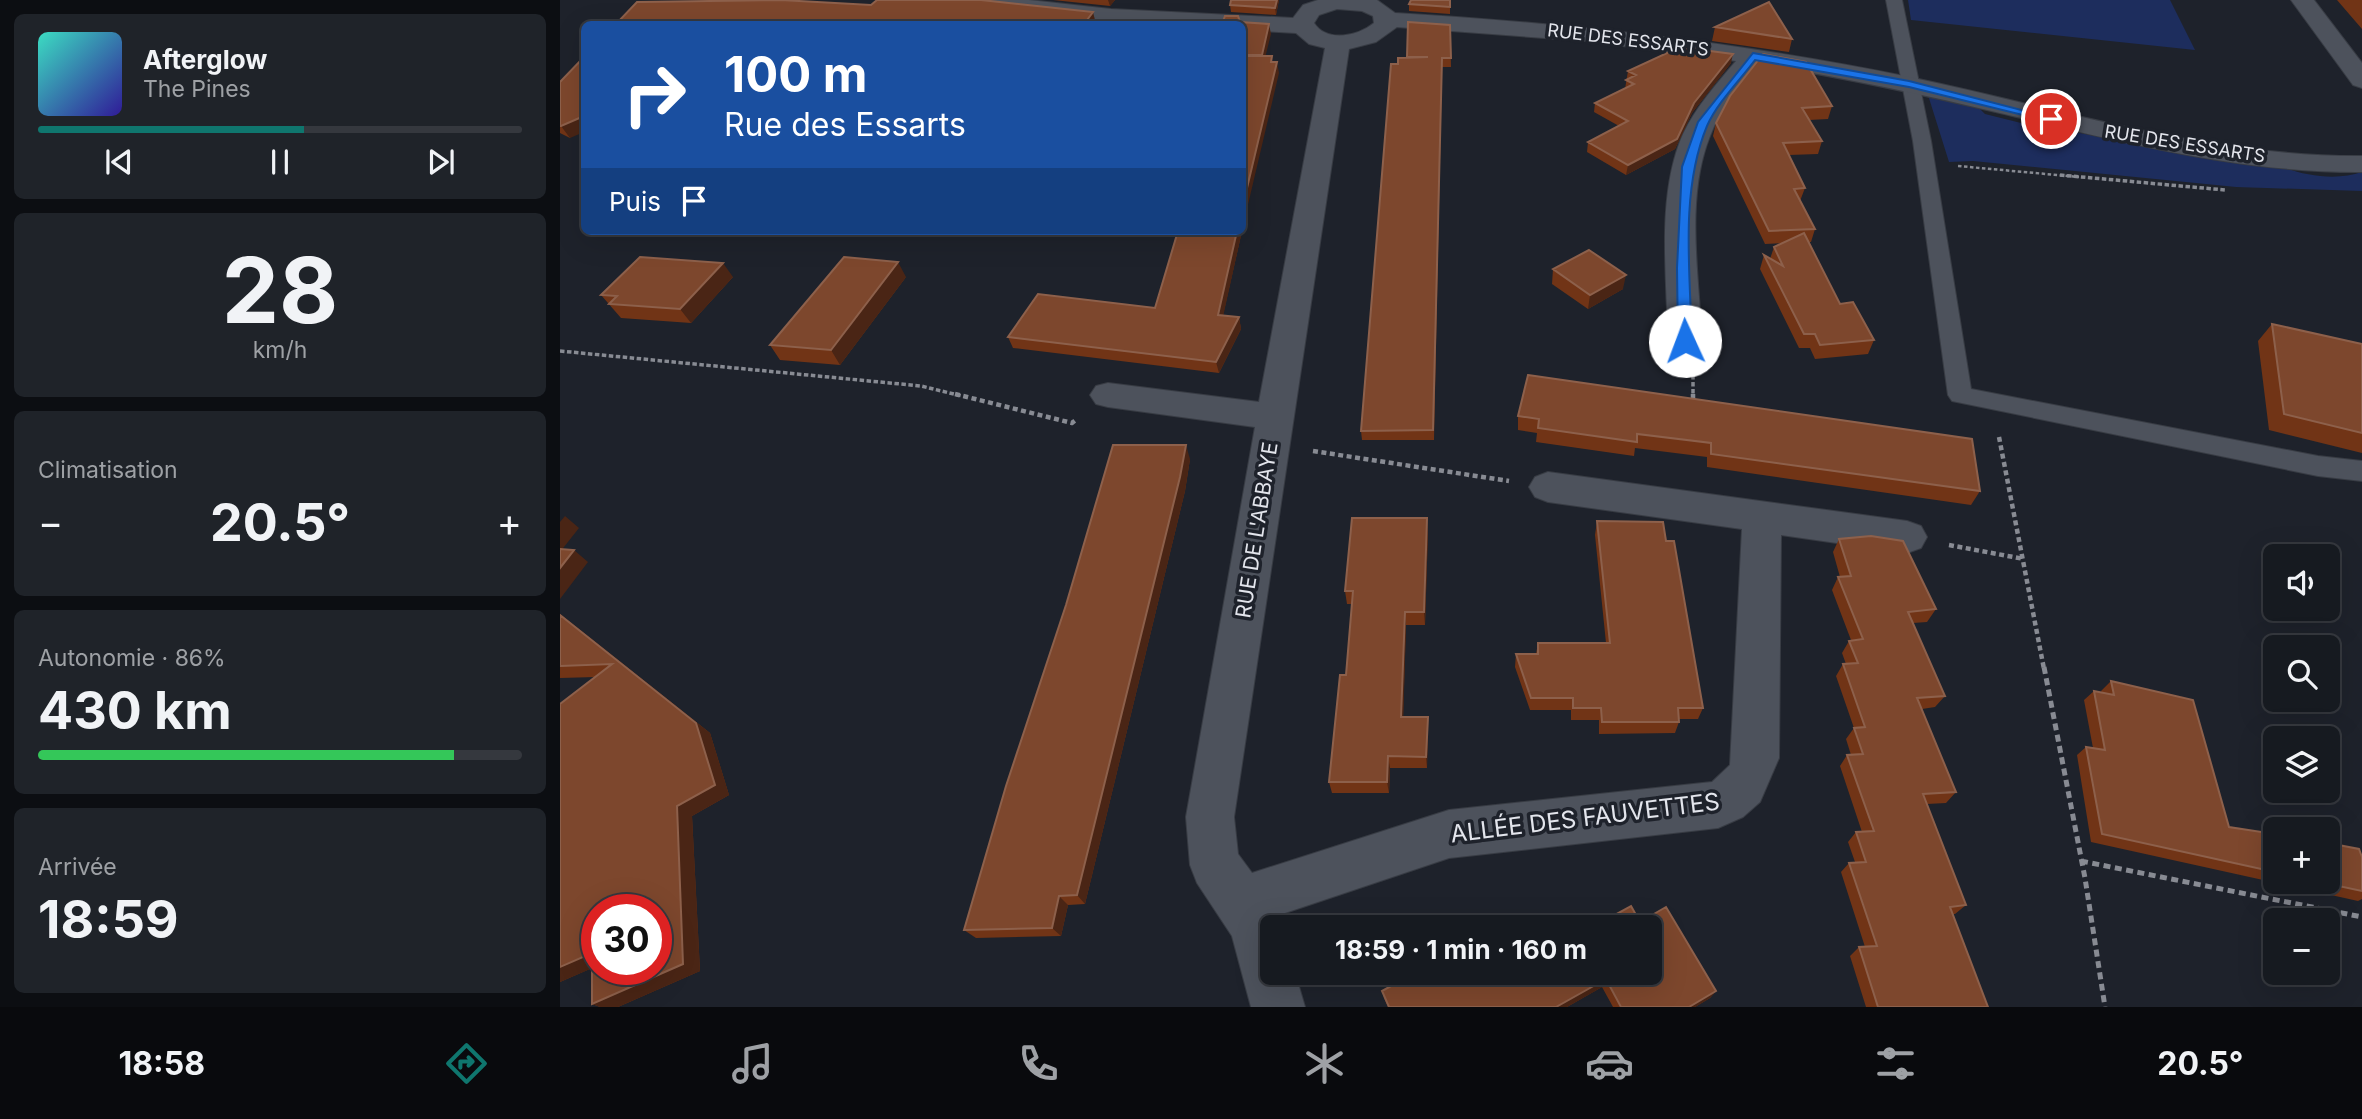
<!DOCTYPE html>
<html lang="fr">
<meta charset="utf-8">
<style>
body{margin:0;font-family:Inter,sans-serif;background:#1f2329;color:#f1f3f6;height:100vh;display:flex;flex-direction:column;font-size:26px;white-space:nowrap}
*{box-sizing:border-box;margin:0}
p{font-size:23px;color:#9ea1a5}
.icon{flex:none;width:38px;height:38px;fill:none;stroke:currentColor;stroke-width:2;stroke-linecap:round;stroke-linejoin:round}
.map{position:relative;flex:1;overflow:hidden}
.details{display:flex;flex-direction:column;gap:14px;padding:14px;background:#0c0e12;width:560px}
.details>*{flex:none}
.top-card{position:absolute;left:21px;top:21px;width:665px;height:214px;border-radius:10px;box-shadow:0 7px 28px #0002,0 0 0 2px #35383e;background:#1a4fa0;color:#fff;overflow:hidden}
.controls{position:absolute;left:1703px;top:544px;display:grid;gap:14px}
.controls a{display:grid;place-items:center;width:77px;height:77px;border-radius:10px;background:#161a20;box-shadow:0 7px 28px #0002,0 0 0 2px #35383e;font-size:35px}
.speed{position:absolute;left:21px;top:894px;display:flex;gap:14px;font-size:35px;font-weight:700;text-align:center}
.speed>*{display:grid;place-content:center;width:91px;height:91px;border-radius:50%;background:#161a20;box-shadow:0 7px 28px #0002,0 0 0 2px #35383e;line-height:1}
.speed .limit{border:10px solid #d22;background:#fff;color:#111}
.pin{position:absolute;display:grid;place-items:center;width:60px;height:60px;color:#fff;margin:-30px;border:4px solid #fff;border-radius:50%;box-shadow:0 2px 7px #0007}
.me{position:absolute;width:77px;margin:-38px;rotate:358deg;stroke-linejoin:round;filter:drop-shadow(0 0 5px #0008)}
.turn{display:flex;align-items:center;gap:24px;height:147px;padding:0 28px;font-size:32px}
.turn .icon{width:91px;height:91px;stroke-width:2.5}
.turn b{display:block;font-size:49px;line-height:60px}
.then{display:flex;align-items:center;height:66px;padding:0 28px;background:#0003;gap:14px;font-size:26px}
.big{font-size:52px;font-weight:700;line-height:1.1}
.details .tile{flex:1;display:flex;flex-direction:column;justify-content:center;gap:10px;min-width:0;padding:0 24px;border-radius:10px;background:#1f2329}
.details .dial{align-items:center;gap:0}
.dial b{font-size:91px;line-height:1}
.song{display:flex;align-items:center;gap:21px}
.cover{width:84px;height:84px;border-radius:10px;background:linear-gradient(135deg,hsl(170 70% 55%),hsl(250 70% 35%))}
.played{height:7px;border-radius:4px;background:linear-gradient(90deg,#0f766e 55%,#35383e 55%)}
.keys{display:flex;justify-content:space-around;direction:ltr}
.heat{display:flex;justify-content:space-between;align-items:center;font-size:38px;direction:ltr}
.charge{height:10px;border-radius:5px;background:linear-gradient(90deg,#34c759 86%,#35383e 0)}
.trip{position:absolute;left:700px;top:915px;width:402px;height:70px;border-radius:10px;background:#161a20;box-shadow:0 7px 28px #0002,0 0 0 2px #35383e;font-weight:700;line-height:70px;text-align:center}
.menu{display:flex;height:112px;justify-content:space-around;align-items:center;background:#090a0d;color:#9ea1a5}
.menu .icon{width:49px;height:49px}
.menu .selected{color:#0f766e}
.menu b{font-size:32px;color:#f1f3f6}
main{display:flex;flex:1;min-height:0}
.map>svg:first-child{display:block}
</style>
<main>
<section class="details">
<div class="tile">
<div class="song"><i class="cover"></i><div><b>Afterglow</b><p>The Pines</p></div></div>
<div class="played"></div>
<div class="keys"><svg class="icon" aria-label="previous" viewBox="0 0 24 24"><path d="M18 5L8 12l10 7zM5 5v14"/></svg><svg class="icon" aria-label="pause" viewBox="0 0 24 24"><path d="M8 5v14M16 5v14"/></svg><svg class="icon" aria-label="next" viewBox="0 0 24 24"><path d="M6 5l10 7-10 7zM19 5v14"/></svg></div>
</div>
<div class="tile dial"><b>28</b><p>km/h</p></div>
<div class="tile"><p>Climatisation</p>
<div class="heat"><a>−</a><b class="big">20.5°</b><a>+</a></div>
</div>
<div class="tile"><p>Autonomie · 86%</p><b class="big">430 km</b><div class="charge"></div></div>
<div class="tile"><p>Arrivée</p><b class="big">18:59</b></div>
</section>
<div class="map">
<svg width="1802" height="1007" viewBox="0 0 1802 1007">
<rect width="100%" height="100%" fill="#1e222b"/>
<!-- green -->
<path fill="#1d2d5d" d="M 1348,0 L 1610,0 L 1635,50 L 1351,20 Z
M 1368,95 L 1419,108 L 1425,114 L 1501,133 L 1510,131 L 1605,150 L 1718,165 C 1742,176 1777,181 1802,172 L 1802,191 L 1676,187 L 1413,161 L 1389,162 Z"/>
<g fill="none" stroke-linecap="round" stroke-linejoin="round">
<!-- service casing -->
<g stroke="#383c44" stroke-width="2">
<path id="service" d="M 1326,0 L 1342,0 L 1371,141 L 1411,389 L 1758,456 L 1802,461 L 1802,481 L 1758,476 L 1392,401 L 1388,395 L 1353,141 Z"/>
</g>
<!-- minor casing -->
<g stroke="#383c44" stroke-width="2">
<path id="minor" d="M 397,0 L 469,0 L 551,9 L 733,18 L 743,5 L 758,0 L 817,0 L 835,13 C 1008,23 1179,42 1349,77 C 1498,108 1648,157 1802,156 L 1802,172 C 1680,173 1558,141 1440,113 C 1360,94 1280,77 1199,64 C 1181,87 1160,109 1150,136 C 1125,198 1139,276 1142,341 L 1137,349 L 1125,352 L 1113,349 L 1108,341 C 1107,275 1096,196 1123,134 C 1136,107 1157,83 1176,61 L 1025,41 L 837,27 L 816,42 L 789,49 L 674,817 L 678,854 L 692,873 L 889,810 L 1152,782 L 1170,765 L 1182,529 L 988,502 L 975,497 L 969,487 L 975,477 L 988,472 L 1347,521 L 1361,526 L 1367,537 L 1361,548 L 1347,553 L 1221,535 L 1219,758 L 1200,802 L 1183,817 L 1158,828 L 889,858 L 716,916 L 721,928 L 712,928 L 712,973 L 735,973 L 745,1007 L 691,1007 L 672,936 L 637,883 L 630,865 L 626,817 L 695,427 L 548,407 L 536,404 L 530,395 L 536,386 L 548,383 L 699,402 L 765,48 L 749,44 L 736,33 L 682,30 L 682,24 L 551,23 L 408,7 ZM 777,9 L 802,11 L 813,16 L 814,23 C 798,36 767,43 754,23 L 759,15 Z
M 1731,0 L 1754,0 L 1802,63 L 1802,88 L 1793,85 Z"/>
</g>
<!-- path-far3 -->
<path stroke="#888b93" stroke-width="2.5" stroke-dasharray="3.5 2.5" stroke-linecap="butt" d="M 1398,166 L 1519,177"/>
<!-- path-far2 -->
<path stroke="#888b93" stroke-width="3.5" stroke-dasharray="4.5 2.5" stroke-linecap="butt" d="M 1500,175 L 1665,190
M 0,351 L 361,386 L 402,396
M 1133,375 L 1133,396"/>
<!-- path-far1 -->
<path stroke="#888b93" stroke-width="4.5" stroke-dasharray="5 3.5" stroke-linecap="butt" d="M 395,394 L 512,423 L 517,419
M 1133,394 L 1133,404
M 1439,437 L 1484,669
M 753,451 L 949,481
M 1389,545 L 1464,559"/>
<!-- path -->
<path stroke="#888b93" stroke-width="5" stroke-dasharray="7 4.5" stroke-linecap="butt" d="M 1484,667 L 1525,878 L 1545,1007
M 1521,861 L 1802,917"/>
<!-- service -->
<use href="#service" fill="#4d525c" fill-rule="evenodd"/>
<!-- minor -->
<use href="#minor" fill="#4d525c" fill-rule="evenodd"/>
</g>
<!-- wall -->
<path fill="#713416" d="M 493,0 L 555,0 L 550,6 Z
M 719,0 L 716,15 L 671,12 L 670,5 Z
M 890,0 L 890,14 L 849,11 L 849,4 Z
M 1777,0 L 1802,0 L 1802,29 Z
M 890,25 L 891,67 L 882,67 L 874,440 L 802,440 L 801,431 L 838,64 Z
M 1155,27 L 1232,39 L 1229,52 L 1152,41 Z
M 1171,63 L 1132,113 L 1115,149 L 1066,175 L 1027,152 L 1028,142 L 1059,126 L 1034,112 L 1035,103 L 1065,89 L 1068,71 Z
M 0,82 L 10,138 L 0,133 Z
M 1170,96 L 1272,106 L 1268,119 L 1249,120 L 1262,141 L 1258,154 L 1229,155 L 1245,188 L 1240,201 L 1255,229 L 1251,242 L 1249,242 L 1280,304 L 1314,340 L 1308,354 L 1255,359 L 1250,348 L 1239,348 L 1200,269 L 1204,255 L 1210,259 L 1214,247 L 1223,243 L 1205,244 L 1153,136 L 1156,123 Z
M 618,231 L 682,231 L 663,315 L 679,317 L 681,329 L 659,373 L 453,348 L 448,337 L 595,308 Z
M 993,269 L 1063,289 L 1028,309 L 992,284 Z
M 173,277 L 131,323 L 61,318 L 41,295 Z
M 346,277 L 280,365 L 220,360 L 210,345 Z
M 1712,324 L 1802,344 L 1802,453 L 1709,430 L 1698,341 Z
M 968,375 L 1420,491 L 1411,505 L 1147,467 L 1147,457 L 1075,448 L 1074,456 L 976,442 L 977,433 L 958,430 L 958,416 Z
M 630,459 L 625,491 L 525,904 L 508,905 L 501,936 L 416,938 L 404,930 Z
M 1037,521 L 1106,541 L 1143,708 L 1138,719 L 1119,719 L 1119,722 L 1115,733 L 1039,734 L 1039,720 L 1011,720 L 1011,710 L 970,710 L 955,667 L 956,654 L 976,654 L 978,643 L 1046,643 L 1035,535 Z
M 868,532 L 865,625 L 846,625 L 843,717 L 868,717 L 867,768 L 830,768 L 829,793 L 772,793 L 769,782 L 786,675 L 792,604 L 787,604 L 785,591 Z
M 1279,539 L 1376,609 L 1367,622 L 1353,623 L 1385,696 L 1375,707 L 1362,709 L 1396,792 L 1386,803 L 1367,804 L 1406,905 L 1395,914 L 1393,914 L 1428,1007 L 1306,1007 L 1290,956 L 1299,947 L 1305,947 L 1281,872 L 1289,863 L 1295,862 L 1288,842 L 1296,832 L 1302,832 L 1280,766 L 1287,755 L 1291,755 L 1286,739 L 1294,728 L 1276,676 L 1283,664 L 1286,664 L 1282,653 L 1289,641 L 1291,640 L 1272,590 L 1278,577 L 1280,577 L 1273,552 Z
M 0,614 L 150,733 L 169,795 L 132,816 L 140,971 L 58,1007 L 40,1007 L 32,1004 L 32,968 L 0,982 L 0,704 L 36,677 L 0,678 Z
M 1551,681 L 1669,827 L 1715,834 L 1715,882 L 1768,882 L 1802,857 L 1802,899 L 1798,901 L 1531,842 L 1517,755 L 1526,747 L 1533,748 L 1524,700 L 1534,691 L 1542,693 L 1541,691 Z
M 1080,922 L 1156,991 L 1150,998 L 1135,1007 L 1053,1007 L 1042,987 L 1007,1007 L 828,1007 L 824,998 L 822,991 L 850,976 L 849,973 L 1090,973 Z"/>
<!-- shaded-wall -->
<path fill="#4a2515" d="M 548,0 L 555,0 L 550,6 Z
M 717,0 L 719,0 L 716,15 L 715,8 Z
M 533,12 L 536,24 L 524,24 Z
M 709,24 L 711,34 L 703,66 L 702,55 Z
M 1173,54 L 1171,63 L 1132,113 L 1115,149 L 1066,175 L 1068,165 L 1134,103 Z
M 717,62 L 719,73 L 682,230 L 682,209 Z
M 24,116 L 24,132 L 10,138 L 1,126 Z
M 677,231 L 682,231 L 661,326 L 658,315 Z
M 338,262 L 346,277 L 280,365 L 271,350 Z
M 163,263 L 173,277 L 131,323 L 120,309 Z
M 1066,275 L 1063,289 L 1028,309 L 1030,295 Z
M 679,317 L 681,329 L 659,373 L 656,362 Z
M 626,445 L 630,459 L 625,491 L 525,904 L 517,895 Z
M 5,516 L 19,528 L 0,552 L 0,522 Z
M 867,518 L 868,532 L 865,625 L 864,612 Z
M 14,550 L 28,562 L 0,599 L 0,568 Z
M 845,612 L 846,625 L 843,729 L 841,717 Z
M 0,614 L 150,733 L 169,795 L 132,816 L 140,971 L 58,1007 L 40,1007 L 32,1004 L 117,806 L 136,723 Z
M 868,717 L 868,729 L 867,768 L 866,757 Z
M 828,756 L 830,768 L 829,793 L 827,782 Z
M 499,896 L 508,905 L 501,936 L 492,928 Z
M 32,953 L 37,966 L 0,982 L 0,967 Z
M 1046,979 L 1042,987 L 1007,1007 L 996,1007 Z
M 1156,991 L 1150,998 L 1135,1007 L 1129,1007 Z"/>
<!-- building -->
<path fill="#7d472d" stroke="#8d604b" stroke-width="2" fill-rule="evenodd" d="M 221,0 L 311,5 L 317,0 L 421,0 L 533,12 L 524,24 L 56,24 L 77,2 Z
M 671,0 L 717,0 L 715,8 L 670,5 Z
M 851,0 L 890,0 L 890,7 L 849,4 Z
M 1209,2 L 1232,39 L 1155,27 Z
M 665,16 L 678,16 L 680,22 L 709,24 L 702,55 L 682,55 L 682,24 L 662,24 Z
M 848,22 L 890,25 L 891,58 L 882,58 L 873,430 L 801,431 L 831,64 L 838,64 L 838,58 L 868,57 L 847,57 Z
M 1120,47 L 1173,54 L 1134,103 L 1117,139 L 1068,165 L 1028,142 L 1068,121 L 1035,103 L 1074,84 L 1066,80 L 1076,75 L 1068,71 Z
M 1203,54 L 1246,62 L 1272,106 L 1242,108 L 1262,141 L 1223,143 L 1245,188 L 1234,189 L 1255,229 L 1209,231 L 1156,123 L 1170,96 Z
M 682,56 L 712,56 L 711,62 L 717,62 L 682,209 Z
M 24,57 L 24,116 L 1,126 L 0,126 L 0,82 Z
M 618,231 L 677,231 L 658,315 L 679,317 L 656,362 L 448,337 L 478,294 L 595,308 Z
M 1244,233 L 1280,304 L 1293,302 L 1314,340 L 1260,345 L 1255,334 L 1244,334 L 1204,255 L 1223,266 L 1214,247 Z
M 1029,250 L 1066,275 L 1030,295 L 993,269 Z
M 80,257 L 163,263 L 120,309 L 49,304 L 57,296 L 41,295 Z
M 284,257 L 338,262 L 271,350 L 210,345 Z
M 1712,324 L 1802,344 L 1802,433 L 1724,414 Z
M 968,375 L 1412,439 L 1420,491 L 1151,454 L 1151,443 L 1077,434 L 1077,442 L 978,428 L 979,419 L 958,416 Z
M 553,445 L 626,445 L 620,477 L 517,895 L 499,896 L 492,928 L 404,930 L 446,786 L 506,605 Z
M 792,518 L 867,518 L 864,612 L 845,612 L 841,717 L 868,717 L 866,757 L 828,756 L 827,782 L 769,782 L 780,675 L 786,675 L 793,591 L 785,591 Z
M 1037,521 L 1103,522 L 1106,541 L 1114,541 L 1143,708 L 1118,708 L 1119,722 L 1042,722 L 1041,708 L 1013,708 L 1013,698 L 971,698 L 956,654 L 978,654 L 978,643 L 1050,643 Z
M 1311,536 L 1343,541 L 1376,609 L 1348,612 L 1385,696 L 1357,698 L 1396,792 L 1363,794 L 1406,905 L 1390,907 L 1428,1007 L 1318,1007 L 1299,947 L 1317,946 L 1289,863 L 1306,862 L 1296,832 L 1314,831 L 1287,755 L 1303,754 L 1294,728 L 1305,727 L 1283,664 L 1298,663 L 1289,641 L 1303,639 L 1278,577 L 1291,576 L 1279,539 Z
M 0,549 L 14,550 L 0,568 Z
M 0,615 L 136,723 L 155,785 L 117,806 L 123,964 L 32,1004 L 32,953 L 0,967 L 0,704 L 52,664 L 0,666 ZM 37,910 L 96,910 L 96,970 L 37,970 Z
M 1551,681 L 1633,700 L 1669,827 L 1715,834 L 1715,872 L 1542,834 L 1526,747 L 1545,750 L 1534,691 L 1554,695 Z
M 1768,843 L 1799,849 L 1802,857 L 1802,891 L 1760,882 L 1768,882 Z
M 1071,906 L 1080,922 L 1106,907 L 1156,991 L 1129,1007 L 1061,1007 L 1046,979 L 996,1007 L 829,1007 L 822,991 L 851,975 L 850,973 L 1090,973 L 1090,928 L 1031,928 Z
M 923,918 L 928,928 L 904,928 Z
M 958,919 L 962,928 L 944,928 Z"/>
<!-- route -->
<path fill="#1a73e8" stroke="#114b97" stroke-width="2" d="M 1193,53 L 1349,81 L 1496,119 L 1491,122 L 1349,87 L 1195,60 C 1180,80 1157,103 1147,126 C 1120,191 1130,271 1132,341 L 1125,345 L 1118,341 L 1117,268 L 1122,167 L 1138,122 Z"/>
<g text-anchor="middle" stroke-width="7" stroke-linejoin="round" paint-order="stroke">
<!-- far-street labels -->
<g font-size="18" fill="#e3e5ec" stroke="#1e222b">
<text transform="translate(1068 40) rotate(7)" y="6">RUE DES ESSARTS</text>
<text transform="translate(1625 144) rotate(9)" y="6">RUE DES ESSARTS</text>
</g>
<!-- street labels -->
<g font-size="21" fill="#e3e5ec" stroke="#1e222b">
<text transform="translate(697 530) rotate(-81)" y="7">RUE DE L'ABBAYE</text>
</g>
<!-- near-street labels -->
<g font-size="24" fill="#e3e5ec" stroke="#1e222b">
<text transform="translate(1025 818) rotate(-7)" y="8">ALLÉE DES FAUVETTES</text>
</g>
</g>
</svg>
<div class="controls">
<a><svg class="icon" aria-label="sound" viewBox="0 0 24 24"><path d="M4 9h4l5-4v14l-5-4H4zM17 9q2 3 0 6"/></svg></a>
<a><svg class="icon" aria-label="search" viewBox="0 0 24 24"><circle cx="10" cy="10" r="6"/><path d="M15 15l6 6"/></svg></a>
<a><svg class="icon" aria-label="layers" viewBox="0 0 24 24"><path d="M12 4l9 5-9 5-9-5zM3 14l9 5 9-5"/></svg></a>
<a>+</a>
<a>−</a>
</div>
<div class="speed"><div class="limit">30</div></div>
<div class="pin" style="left:1491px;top:119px;background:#d93025"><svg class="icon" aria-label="arrive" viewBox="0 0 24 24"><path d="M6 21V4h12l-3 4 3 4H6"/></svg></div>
<svg class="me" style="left:1125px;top:341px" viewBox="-20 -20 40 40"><circle r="19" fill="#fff"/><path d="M0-13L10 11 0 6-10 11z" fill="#1a73e8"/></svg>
<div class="trip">18:59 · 1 min · 160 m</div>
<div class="top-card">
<div class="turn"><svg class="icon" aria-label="right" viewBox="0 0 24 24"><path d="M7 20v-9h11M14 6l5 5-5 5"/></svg><div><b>100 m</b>Rue des Essarts</div></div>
<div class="then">Puis<svg class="icon" aria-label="arrive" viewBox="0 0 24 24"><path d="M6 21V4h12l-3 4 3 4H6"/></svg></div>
</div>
</div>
</main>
<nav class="menu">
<b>18:58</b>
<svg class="icon selected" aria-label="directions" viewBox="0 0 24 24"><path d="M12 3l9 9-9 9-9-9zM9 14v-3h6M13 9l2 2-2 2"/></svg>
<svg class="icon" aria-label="music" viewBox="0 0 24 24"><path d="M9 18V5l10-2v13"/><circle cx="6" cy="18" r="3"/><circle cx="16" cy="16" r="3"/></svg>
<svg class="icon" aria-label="phone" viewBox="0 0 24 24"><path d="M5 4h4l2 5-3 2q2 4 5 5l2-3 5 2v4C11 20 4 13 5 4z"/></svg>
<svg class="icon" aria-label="climate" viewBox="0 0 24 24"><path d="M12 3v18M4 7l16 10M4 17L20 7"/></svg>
<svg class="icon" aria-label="car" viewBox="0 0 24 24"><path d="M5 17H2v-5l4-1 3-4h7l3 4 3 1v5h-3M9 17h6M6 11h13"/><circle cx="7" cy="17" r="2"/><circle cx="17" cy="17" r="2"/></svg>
<svg class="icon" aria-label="filters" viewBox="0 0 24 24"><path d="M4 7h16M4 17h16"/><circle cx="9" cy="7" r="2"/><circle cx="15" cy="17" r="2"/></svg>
<b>20.5°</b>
</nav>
